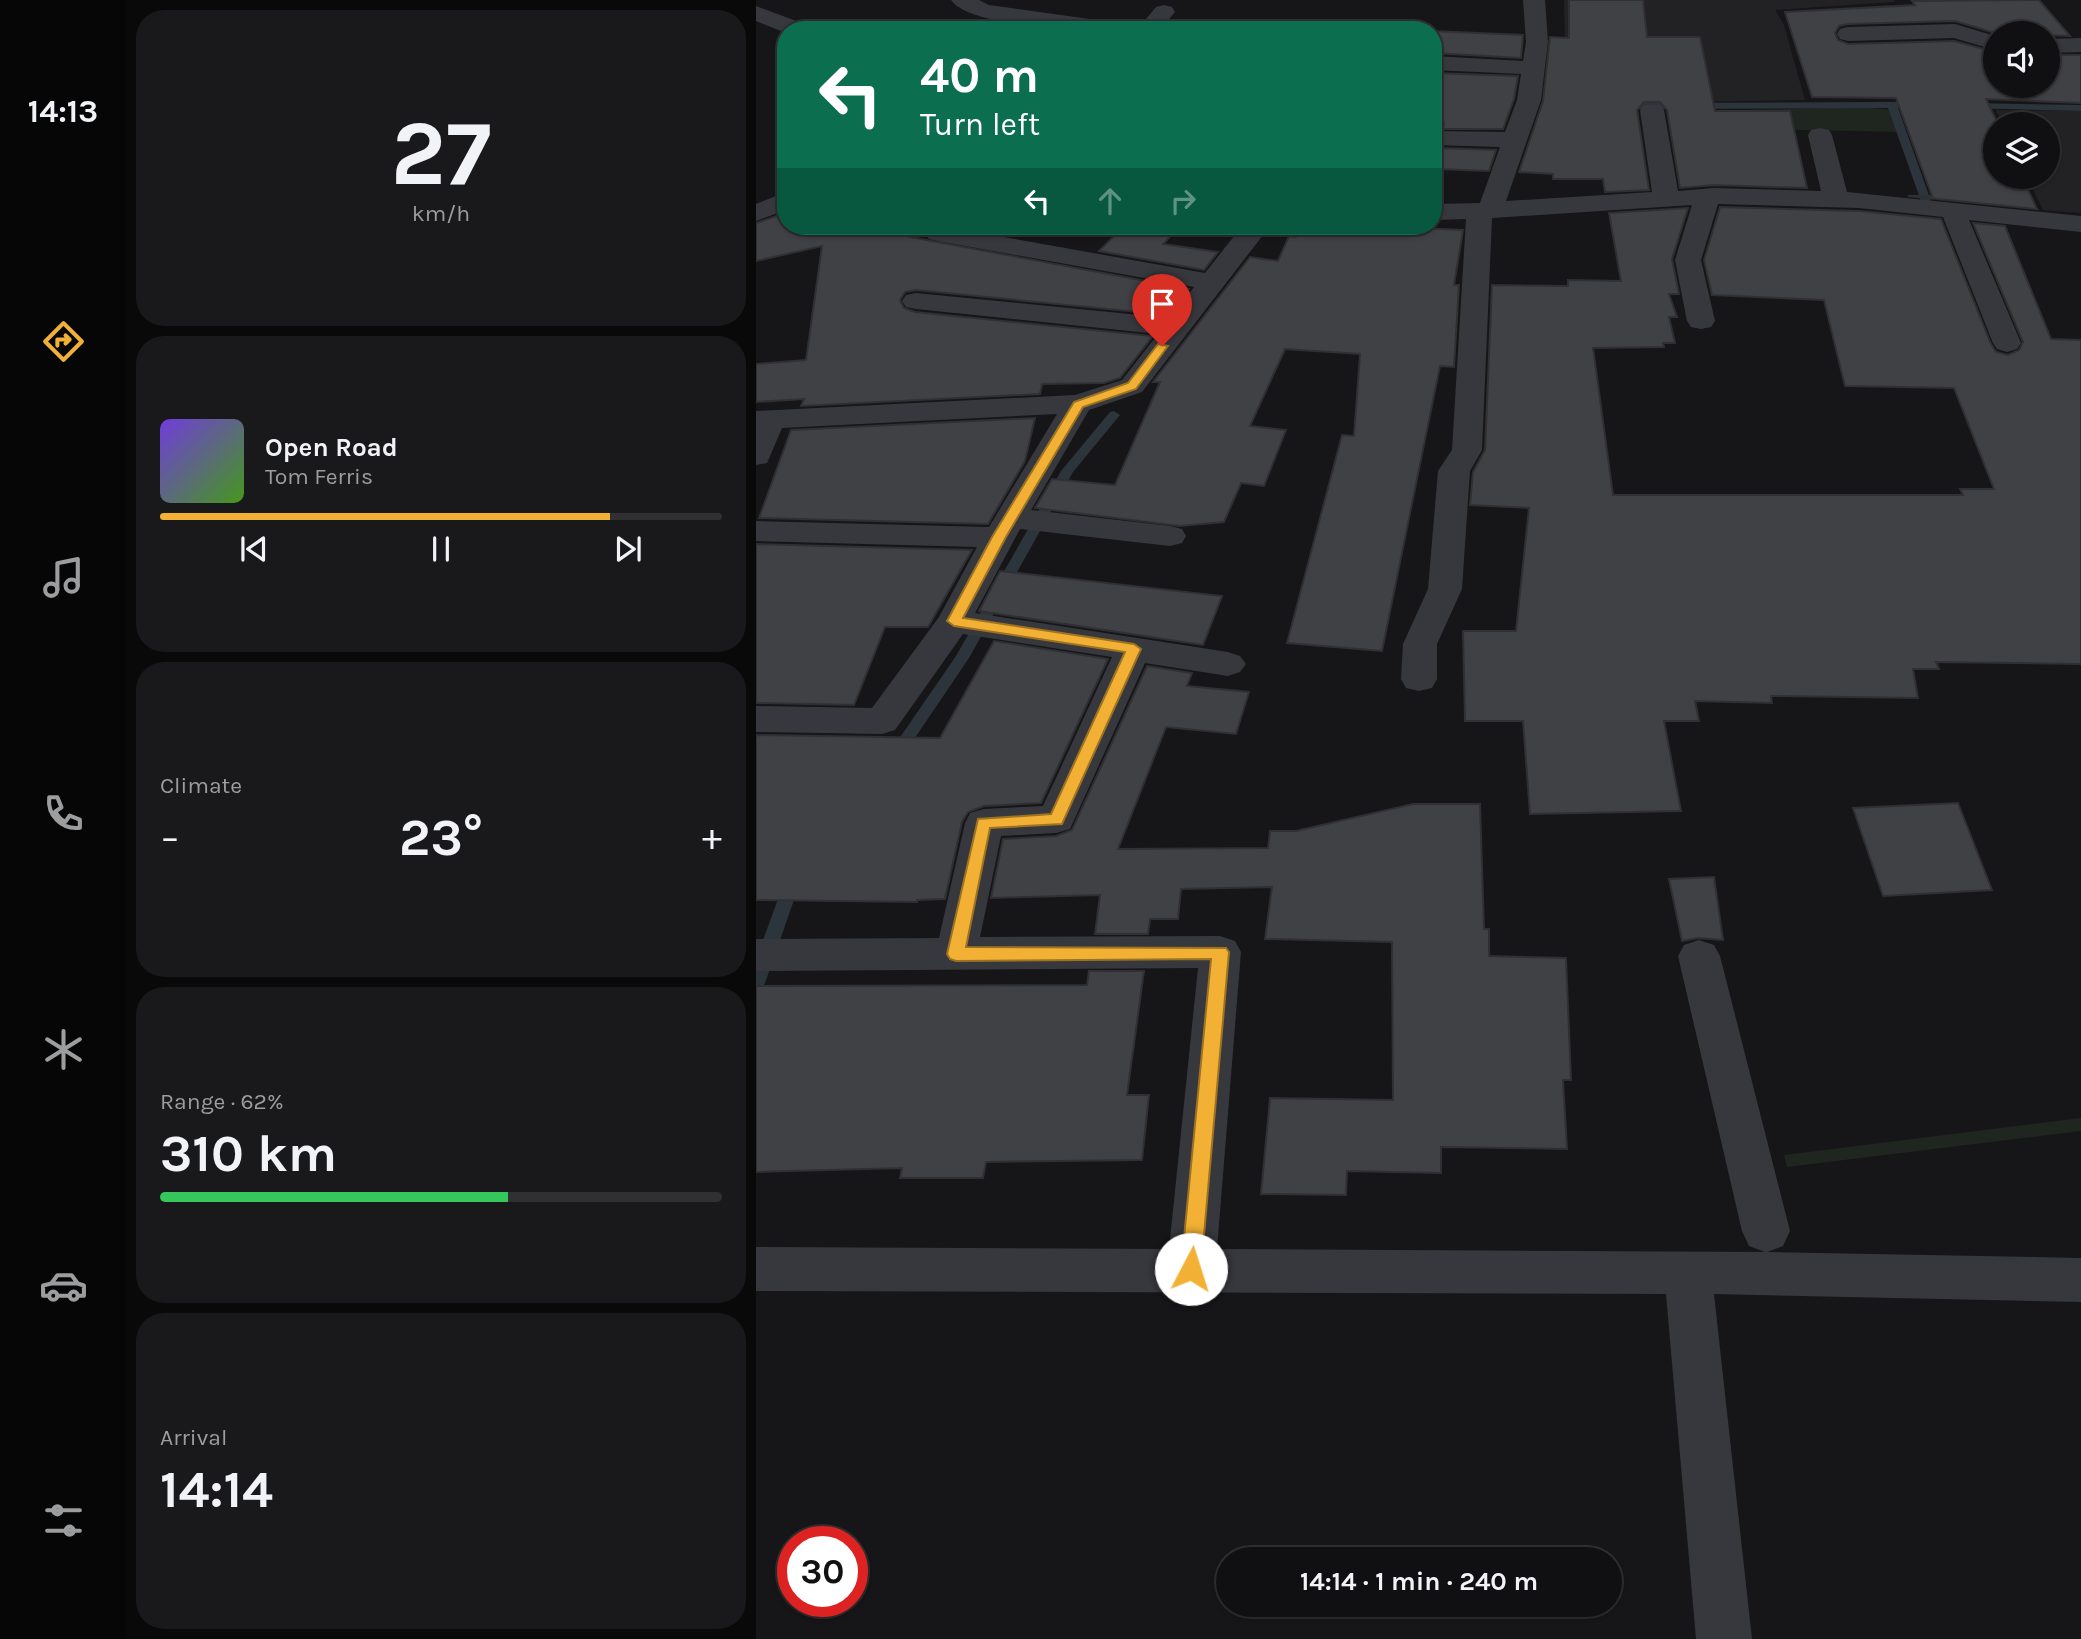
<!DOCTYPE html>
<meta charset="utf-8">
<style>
body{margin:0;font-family:Karla,sans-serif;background:#19191b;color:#f1f3f6;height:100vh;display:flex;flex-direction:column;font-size:26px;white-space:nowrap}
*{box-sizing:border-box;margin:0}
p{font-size:23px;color:#9c9d9f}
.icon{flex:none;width:38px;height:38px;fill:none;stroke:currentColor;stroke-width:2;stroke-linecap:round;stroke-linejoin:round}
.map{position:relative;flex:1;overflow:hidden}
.details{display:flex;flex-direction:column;gap:10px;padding:10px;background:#09090a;width:630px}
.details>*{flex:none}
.banner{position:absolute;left:21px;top:21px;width:665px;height:214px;border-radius:28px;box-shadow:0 2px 5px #0004,0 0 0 2px #303032;background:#0b6e4f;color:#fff;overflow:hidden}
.controls{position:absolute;left:1227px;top:21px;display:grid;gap:14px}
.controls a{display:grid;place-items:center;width:77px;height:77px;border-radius:50%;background:#101012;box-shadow:0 2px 5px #0004,0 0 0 2px #303032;font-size:35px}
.speed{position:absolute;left:21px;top:1526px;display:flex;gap:14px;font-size:35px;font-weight:700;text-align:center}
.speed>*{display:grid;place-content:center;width:91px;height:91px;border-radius:50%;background:#101012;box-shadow:0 2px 5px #0004,0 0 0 2px #303032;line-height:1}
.speed .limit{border:10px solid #d22;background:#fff;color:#111}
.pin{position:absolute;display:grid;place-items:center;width:60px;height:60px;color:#fff;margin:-72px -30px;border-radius:50% 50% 50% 0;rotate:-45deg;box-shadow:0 0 7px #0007}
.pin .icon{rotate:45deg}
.me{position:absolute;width:77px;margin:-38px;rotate:5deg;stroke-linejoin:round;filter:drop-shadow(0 0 5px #0008)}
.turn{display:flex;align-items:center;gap:24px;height:147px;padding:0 28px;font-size:32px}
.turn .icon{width:91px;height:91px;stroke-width:2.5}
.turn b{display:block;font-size:49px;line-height:60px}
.lanes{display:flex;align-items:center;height:66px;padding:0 28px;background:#0003;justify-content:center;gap:35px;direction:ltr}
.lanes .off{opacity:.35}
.big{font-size:52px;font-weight:700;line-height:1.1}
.details .card{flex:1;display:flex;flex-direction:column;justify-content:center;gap:10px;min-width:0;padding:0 24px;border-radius:28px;background:#19191b}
.details .dial{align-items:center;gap:0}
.dial b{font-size:91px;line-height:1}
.song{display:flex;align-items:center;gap:21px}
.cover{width:84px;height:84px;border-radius:10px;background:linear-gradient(135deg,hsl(260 70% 55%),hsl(100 70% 35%))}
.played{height:7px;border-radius:4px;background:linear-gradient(90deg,#f2b134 80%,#303032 80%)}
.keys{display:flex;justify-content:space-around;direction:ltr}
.heat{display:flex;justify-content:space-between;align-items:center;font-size:38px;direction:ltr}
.charge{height:10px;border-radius:5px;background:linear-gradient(90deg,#34c759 62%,#303032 0)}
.trip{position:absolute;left:460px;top:1547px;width:406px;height:70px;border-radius:35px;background:#101012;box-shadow:0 2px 5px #0004,0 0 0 2px #303032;font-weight:700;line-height:70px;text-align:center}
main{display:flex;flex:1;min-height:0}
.tabs{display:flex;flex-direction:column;width:126px;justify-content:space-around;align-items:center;background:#060607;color:#9c9d9f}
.tabs .icon{width:49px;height:49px}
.tabs .active{color:#f2b134}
.tabs b{font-size:32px;color:#f1f3f6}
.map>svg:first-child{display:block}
</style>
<main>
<nav class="tabs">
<b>14:13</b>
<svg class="icon active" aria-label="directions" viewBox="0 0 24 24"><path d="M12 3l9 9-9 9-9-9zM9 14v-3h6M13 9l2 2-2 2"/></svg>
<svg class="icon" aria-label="music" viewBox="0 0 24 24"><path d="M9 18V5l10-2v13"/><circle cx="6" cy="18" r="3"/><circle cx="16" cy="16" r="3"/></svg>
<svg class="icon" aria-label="phone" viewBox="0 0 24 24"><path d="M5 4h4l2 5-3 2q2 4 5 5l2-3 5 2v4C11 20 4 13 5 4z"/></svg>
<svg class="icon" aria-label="climate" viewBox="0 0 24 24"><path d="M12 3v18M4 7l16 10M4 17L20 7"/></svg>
<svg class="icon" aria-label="car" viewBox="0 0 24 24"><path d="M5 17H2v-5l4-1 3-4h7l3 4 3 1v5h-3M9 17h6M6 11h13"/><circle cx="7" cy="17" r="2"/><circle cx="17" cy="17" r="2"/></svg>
<svg class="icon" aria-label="filters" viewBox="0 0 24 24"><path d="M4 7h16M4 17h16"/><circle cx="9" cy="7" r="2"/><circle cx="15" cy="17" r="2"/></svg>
</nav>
<section class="details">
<div class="card dial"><b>27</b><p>km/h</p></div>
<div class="card">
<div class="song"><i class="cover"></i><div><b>Open Road</b><p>Tom Ferris</p></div></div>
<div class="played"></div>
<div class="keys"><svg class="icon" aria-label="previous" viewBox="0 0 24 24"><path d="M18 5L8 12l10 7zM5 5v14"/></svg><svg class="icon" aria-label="pause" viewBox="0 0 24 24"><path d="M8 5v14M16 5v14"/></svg><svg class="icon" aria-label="next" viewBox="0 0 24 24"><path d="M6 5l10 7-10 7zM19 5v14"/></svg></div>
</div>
<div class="card"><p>Climate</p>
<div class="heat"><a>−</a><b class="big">23°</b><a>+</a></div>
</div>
<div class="card"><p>Range · 62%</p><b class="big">310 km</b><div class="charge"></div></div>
<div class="card"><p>Arrival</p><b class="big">14:14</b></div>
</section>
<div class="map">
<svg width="1325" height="1639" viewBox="0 0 1325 1639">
<rect width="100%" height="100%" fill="#161618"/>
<!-- built -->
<path fill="#222225" d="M 808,0 L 1138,0 L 1138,2 L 1019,10 L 1028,25 L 1049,100 L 923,102 L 810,100 Z
M 1240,110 L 1325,111 L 1325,213 L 1287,210 L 1271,177 L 1292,177 L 1292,124 L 1246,124 Z"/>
<!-- green -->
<path fill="#1e261f" d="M 1103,107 L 1139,110 L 1147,132 L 992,129 L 991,110 Z
M 1325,1118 L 1325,1131 L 1031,1167 L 1028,1155 Z"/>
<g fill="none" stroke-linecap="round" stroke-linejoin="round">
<!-- stream -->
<path fill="#2c353c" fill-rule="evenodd" d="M 1127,102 L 1162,102 L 1167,105 L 1162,108 L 1142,108 L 1175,201 L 1174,203 L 1165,201 L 1132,108 L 883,109 L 878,106 L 883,103 Z
M 1212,103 L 1325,105 L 1325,111 L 1209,108 L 1209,104 Z
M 358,411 L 364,415 L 317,472 L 213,658 L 146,757 L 136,757 L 133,753 L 136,749 L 200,656 L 305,471 L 354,412 Z
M 37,874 L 43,876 L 45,880 L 9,983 L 6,988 L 0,990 L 0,959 L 29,880 L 31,876 Z"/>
</g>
<!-- building -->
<path fill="#404145" stroke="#303034" stroke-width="2" d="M 813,0 L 887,0 L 891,37 L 944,37 L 959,111 L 1034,111 L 1051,188 L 958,185 L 924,188 L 911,110 L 904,102 L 888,102 L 881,110 L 893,190 L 849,192 L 847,179 L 797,179 L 797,174 L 763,172 L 787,101 L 794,37 L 813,38 Z
M 1283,0 L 1314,36 L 1239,33 L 1199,21 L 1092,24 L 1083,26 L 1079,33 L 1082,40 L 1092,44 L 1198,41 L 1239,52 L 1239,86 L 1292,86 L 1292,55 L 1325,55 L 1325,103 L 1230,99 L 1242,124 L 1239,124 L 1239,177 L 1266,177 L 1281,209 L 1152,196 L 1176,196 L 1140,98 L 1056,97 L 1029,12 L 1159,5 L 1156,1 Z
M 677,31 L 767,35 L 765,58 L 677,53 Z
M 677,73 L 762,76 L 758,99 L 747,129 L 687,129 L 688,123 L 677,122 Z
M 684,148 L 740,150 L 733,171 L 681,169 Z
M 964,207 L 1103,211 L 1185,219 L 1235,344 L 1240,352 L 1252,355 L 1263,350 L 1267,342 L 1217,223 L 1249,226 L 1295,339 L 1325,340 L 1325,664 L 1180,662 L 1183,669 L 1157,669 L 1162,698 L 1015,696 L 1016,703 L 939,701 L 943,721 L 908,721 L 925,811 L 774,814 L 767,721 L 709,721 L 707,631 L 760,631 L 773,508 L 714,505 L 717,472 L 729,450 L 736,285 L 812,286 L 812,280 L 865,281 L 853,213 L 932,208 L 916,259 L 923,294 L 913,294 L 921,317 L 913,317 L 919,343 L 907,343 L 908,347 L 837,348 L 857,495 L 1207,495 L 1204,489 L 1238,489 L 1198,388 L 1089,386 L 1068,300 L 956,295 L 948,260 Z
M 30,213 L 30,226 L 98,226 L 127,235 L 144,235 L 433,289 L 413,315 L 160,290 L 149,292 L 144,300 L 148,308 L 159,312 L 397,336 L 364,378 L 348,383 L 286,384 L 284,394 L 45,406 L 48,399 L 0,402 L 0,364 L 50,360 L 66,246 L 0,261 L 0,223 Z
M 368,226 L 424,226 L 407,244 L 462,252 L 448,270 L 343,251 Z
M 545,226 L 661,235 L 662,228 L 707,230 L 698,285 L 703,285 L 698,367 L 684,366 L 626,651 L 531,643 L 586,435 L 598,436 L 604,354 L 529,349 L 494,426 L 530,430 L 508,486 L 485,483 L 468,522 L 424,526 L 279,508 L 296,479 L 359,485 L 404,382 L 397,382 L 494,257 L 522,261 L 533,236 L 540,237 Z
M 279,418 L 269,461 L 232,524 L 3,518 L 35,430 Z
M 0,544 L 216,550 L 172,627 L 129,627 L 98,705 L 0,703 Z
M 244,571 L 466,596 L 447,645 L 223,611 Z
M 238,641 L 352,659 L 285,803 L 228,806 L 212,812 L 206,822 L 189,899 L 161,900 L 161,902 L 0,900 L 0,735 L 184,738 Z
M 391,666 L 436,673 L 431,686 L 493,692 L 480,734 L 410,727 L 362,849 L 512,848 L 514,831 L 540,831 L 657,804 L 724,804 L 728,929 L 733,929 L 733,956 L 810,958 L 815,1080 L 807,1080 L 811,1149 L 685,1147 L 685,1173 L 591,1171 L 590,1195 L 505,1194 L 514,1098 L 637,1100 L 636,942 L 509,939 L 516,887 L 425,889 L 422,919 L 394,919 L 392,934 L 339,934 L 344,895 L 235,898 L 247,839 L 300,836 L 316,830 Z
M 1202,803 L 1236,890 L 1127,896 L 1097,808 Z
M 958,877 L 967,940 L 942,938 L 926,941 L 913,879 Z
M 333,971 L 388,971 L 371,1095 L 393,1095 L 386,1160 L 230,1162 L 227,1178 L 144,1178 L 146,1168 L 0,1172 L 0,986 L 331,985 Z"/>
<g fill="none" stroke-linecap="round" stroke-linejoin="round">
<!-- minor -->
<path fill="#37383d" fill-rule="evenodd" d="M 195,0 L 223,0 L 233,5 L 362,23 L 370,25 L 373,30 C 338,30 215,29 195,0 Z
M 767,0 L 789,0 L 792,42 L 785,100 L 750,201 L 896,192 L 884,110 L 888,105 L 904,105 L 908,110 L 922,191 L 958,188 L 1065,191 L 1052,135 L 1055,130 L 1064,128 L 1073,130 L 1076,135 L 1091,192 L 1325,216 L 1325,232 L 1213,220 L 1265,343 L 1261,349 L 1251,352 L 1241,349 L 1237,343 L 1187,217 L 1103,208 L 962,204 L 945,260 L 959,321 L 955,327 L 945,329 L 935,327 L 931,321 L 919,260 L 936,205 L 736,218 L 726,450 L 714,471 L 706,589 L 681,644 L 681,679 L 676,688 L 663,691 L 650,688 L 645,679 L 647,644 L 672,589 L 682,471 L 696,450 L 710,219 L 677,220 L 677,204 L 724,203 L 744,147 L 677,145 L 677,131 L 749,132 L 761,100 L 765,74 L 677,70 L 677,56 L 767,61 L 770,42 Z
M 408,5 L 416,7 L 419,12 L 404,30 L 381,30 L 400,7 Z
M 0,6 L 51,25 L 54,30 L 30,30 L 30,33 L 0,21 Z
M 1199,24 L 1239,36 L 1239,50 L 1198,38 L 1092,41 L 1084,39 L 1081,34 L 1084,29 L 1092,27 Z
M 1325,38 L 1325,52 L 1292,53 L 1292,39 Z
M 30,192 L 30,210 L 0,221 L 0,204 Z
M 186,226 L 449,273 L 486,226 L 514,226 L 386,392 L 333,410 L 275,510 L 414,526 L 426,529 L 430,536 L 426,543 L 414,546 L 264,529 L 219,613 L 472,652 L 484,656 L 490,664 L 484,672 L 472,676 L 389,663 L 314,829 L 300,833 L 245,836 L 224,937 L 464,936 L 479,941 L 485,952 L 461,1249 L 1009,1252 L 993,1246 L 986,1231 L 922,956 L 928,945 L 943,940 L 958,945 L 964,956 L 1034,1231 L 1027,1246 L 1011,1252 L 1325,1258 L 1325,1302 L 958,1294 L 996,1639 L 940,1639 L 910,1294 L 0,1291 L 0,1247 L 413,1249 L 442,968 L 0,971 L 0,939 L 183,938 L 209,823 L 214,813 L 228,809 L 287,806 L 356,657 L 207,634 L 139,730 L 126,734 L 0,732 L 0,706 L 116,708 L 183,617 L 221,547 L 0,541 L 0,521 L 233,527 L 301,414 L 26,428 L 11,463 L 0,465 L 0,411 L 319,395 L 366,380 L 402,334 L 160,309 L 150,307 L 146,301 L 150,295 L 160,293 L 414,318 L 438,287 L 182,241 L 173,239 L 169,233 L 173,227 Z"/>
</g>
<!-- route -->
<path fill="#f2b134" stroke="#9d7322" stroke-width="2" d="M 402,344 L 412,346 L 380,389 L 327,407 L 250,537 L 207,618 L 378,644 L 385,649 L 306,824 L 234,828 L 210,947 L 470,948 L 473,952 L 445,1269 L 442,1275 L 435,1278 L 428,1275 L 425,1269 L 455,959 L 200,961 L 194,959 L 191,954 L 222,819 L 295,814 L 369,652 L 198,626 L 191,621 L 236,537 L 318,402 L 372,383 Z"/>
</svg>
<div class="controls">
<a><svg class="icon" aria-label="sound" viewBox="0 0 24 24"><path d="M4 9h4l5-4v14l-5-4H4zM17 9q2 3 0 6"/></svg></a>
<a><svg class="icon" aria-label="layers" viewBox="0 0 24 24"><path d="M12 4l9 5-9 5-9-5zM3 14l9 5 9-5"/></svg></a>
</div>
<div class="speed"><div class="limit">30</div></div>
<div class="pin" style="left:406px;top:346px;background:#d93025"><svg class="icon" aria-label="arrive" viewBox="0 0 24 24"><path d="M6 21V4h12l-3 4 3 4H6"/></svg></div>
<svg class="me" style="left:435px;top:1269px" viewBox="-20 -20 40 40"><circle r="19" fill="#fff"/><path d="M0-13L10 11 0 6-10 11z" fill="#f2b134"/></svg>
<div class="trip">14:14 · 1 min · 240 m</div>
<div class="banner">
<div class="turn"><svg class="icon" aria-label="left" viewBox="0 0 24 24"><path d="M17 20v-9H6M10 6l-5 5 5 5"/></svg><div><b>40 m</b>Turn left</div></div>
<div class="lanes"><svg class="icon" aria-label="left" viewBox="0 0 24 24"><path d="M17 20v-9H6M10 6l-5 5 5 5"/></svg><svg class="icon off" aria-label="ahead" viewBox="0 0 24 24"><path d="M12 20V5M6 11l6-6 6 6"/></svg><svg class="icon off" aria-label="right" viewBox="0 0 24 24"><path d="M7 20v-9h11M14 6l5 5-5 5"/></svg></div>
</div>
</div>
</main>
